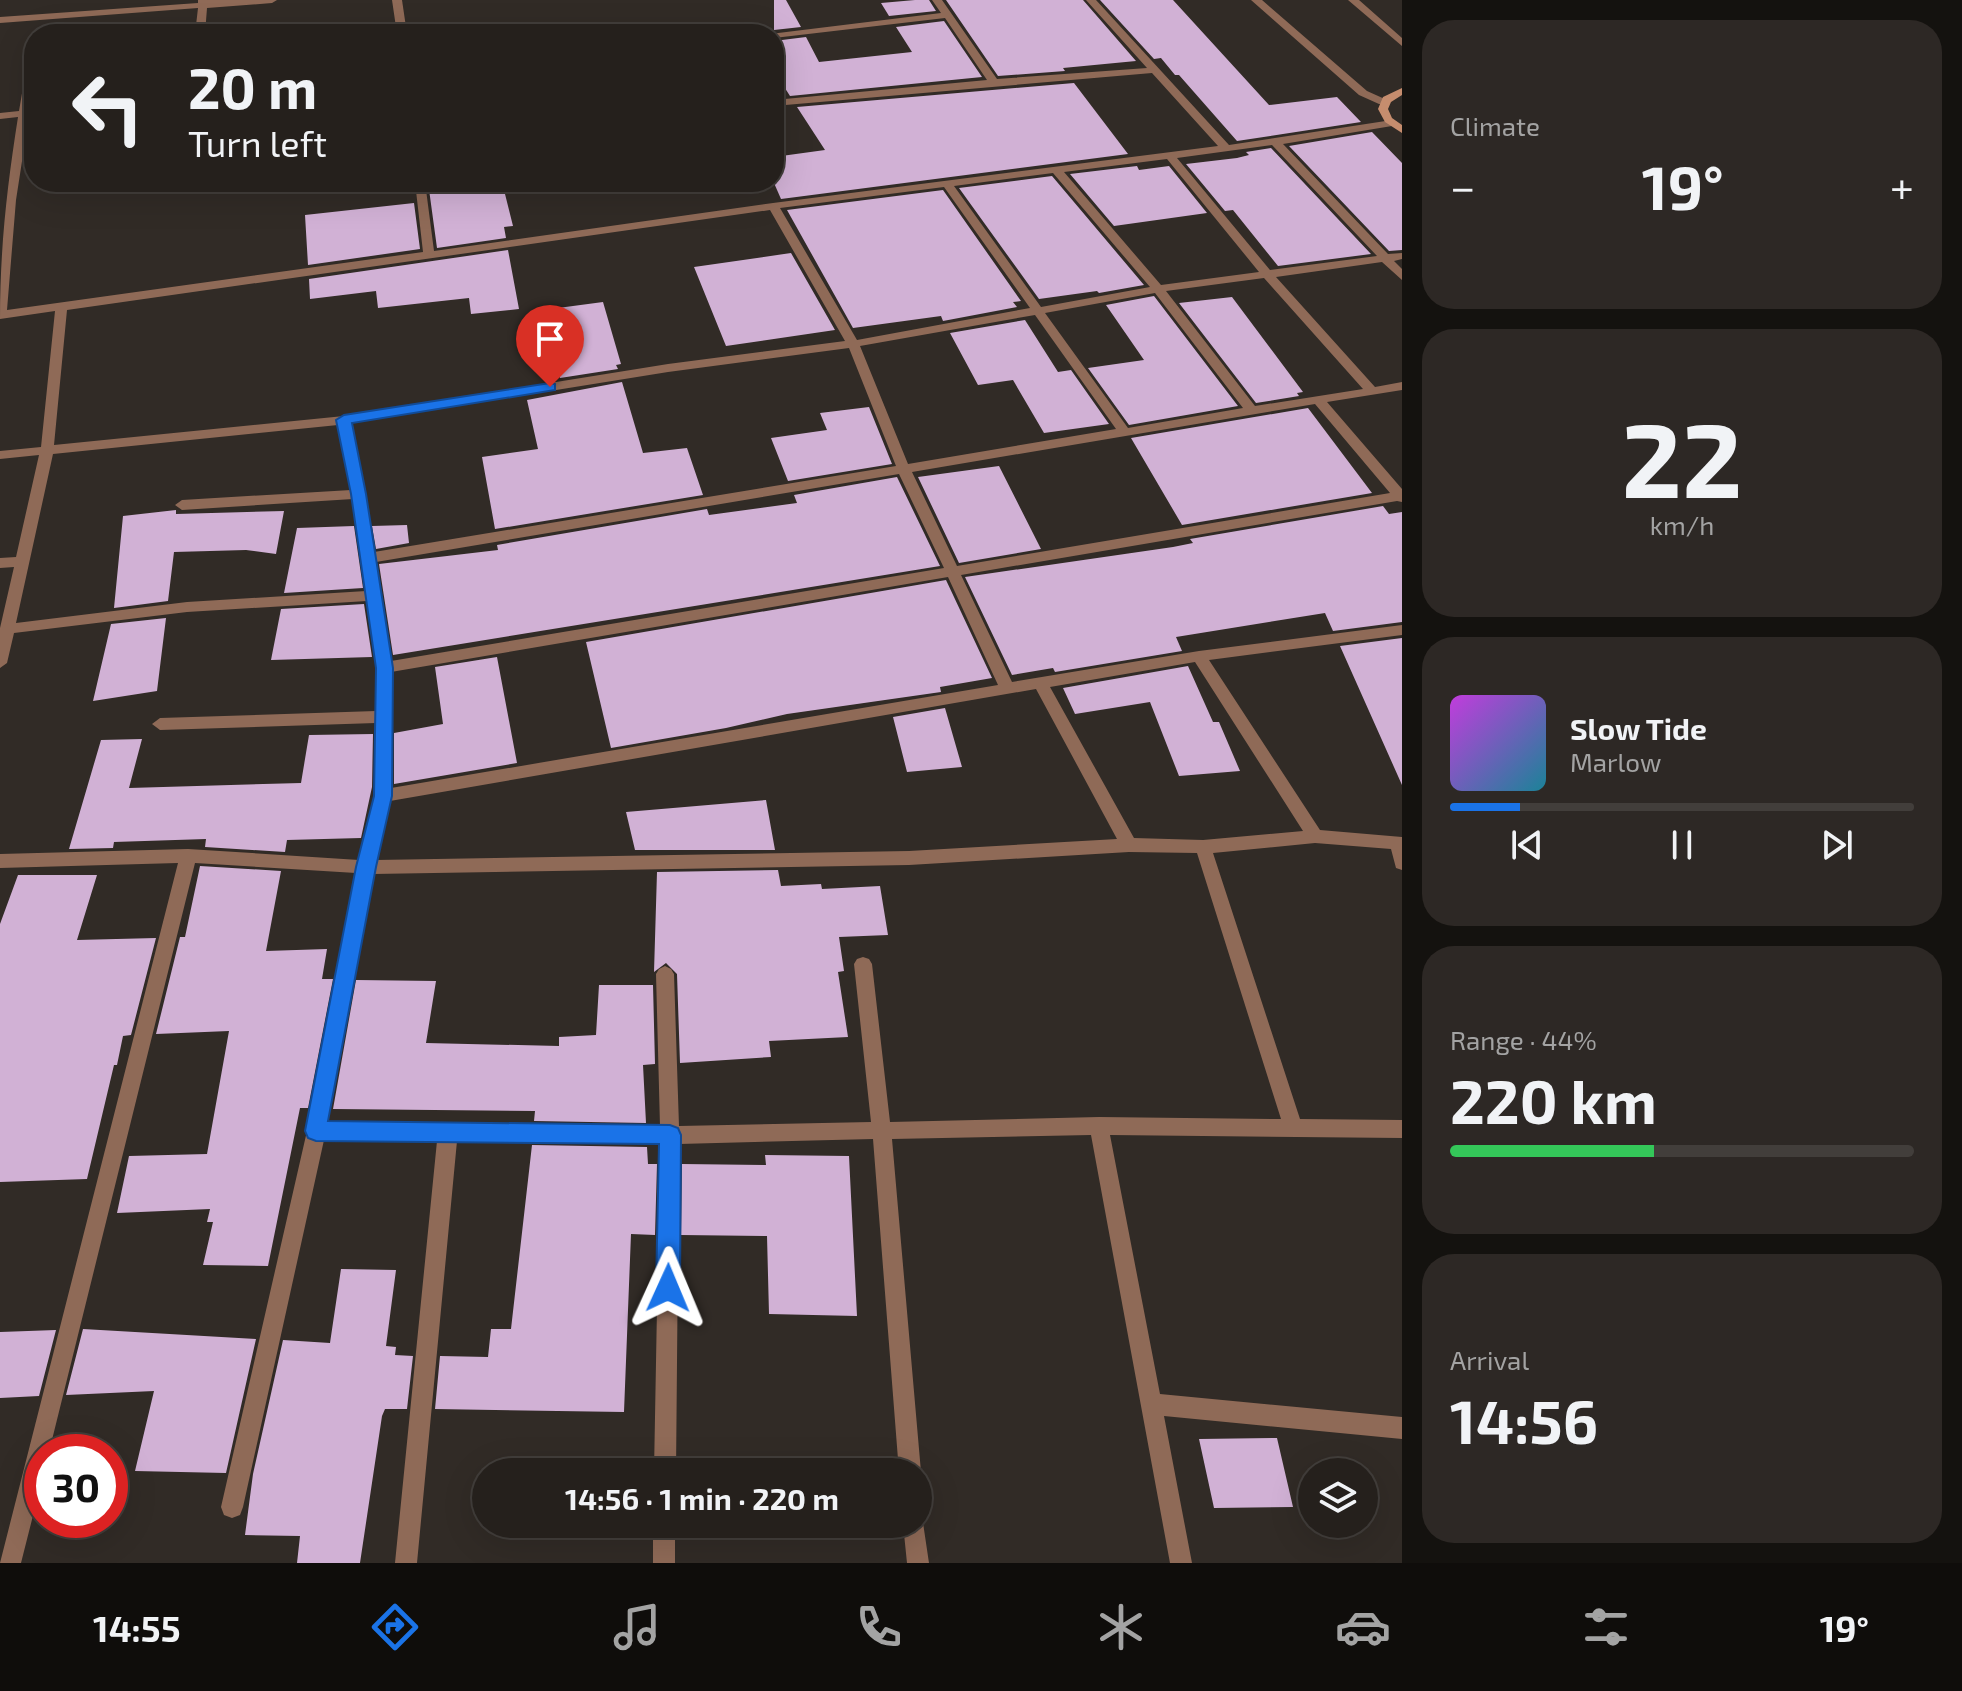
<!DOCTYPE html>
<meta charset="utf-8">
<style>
body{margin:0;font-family:"Exo 2",sans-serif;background:#2d2825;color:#f1f3f6;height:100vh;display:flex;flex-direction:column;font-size:30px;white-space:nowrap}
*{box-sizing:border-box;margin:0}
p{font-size:26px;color:#a3a3a3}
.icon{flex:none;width:44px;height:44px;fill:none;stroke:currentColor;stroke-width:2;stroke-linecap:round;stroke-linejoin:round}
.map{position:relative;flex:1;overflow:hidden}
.panel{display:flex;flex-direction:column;gap:20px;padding:20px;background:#14120f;width:560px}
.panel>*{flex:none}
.banner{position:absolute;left:24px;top:24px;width:760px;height:168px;border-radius:32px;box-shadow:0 8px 32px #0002,0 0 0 2px #423e3b;background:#25201c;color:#f1f3f6;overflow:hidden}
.fabs{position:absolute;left:1298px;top:1458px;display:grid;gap:16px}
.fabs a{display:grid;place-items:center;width:80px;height:80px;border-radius:50%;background:#25201c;box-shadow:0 8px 32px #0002,0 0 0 2px #423e3b;font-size:40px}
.speed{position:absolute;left:24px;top:1434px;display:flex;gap:16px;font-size:40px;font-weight:700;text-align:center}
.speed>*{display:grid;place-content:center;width:104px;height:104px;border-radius:50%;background:#25201c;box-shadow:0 8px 32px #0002,0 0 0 2px #423e3b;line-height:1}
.speed .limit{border:12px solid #d22;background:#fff;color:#111}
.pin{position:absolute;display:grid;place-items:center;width:68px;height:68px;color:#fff;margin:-82px -34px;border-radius:50% 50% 50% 0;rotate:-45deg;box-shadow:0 0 8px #0007}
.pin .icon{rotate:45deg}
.me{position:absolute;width:88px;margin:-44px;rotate:1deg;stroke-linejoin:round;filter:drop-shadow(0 0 6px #0008)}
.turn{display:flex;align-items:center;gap:28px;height:168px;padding:0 32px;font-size:36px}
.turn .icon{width:104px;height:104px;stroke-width:2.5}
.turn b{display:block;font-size:56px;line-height:68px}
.big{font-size:60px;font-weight:700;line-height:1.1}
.panel .card{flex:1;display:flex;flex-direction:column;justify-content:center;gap:12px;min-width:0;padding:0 28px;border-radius:32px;background:#2d2825}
.panel .dial{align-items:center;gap:0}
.dial b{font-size:104px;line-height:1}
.song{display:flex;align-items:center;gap:24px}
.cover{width:96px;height:96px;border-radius:12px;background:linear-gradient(135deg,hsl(290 70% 55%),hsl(190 70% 35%))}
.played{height:8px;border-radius:4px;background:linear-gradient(90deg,#1a73e8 15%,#423e3b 15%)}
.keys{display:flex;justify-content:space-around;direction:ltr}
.heat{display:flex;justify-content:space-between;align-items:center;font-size:44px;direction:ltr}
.charge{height:12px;border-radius:6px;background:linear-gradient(90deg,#34c759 44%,#423e3b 0)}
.trip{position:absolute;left:472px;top:1458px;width:460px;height:80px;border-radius:40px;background:#25201c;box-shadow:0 8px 32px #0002,0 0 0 2px #423e3b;font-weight:700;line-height:80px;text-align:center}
.tabs{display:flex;height:128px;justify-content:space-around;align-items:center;background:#0f0d0b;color:#a3a3a3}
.tabs .icon{width:56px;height:56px}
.tabs .current{color:#1a73e8}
.tabs b{font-size:36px;color:#f1f3f6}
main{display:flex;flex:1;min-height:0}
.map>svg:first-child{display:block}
</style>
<main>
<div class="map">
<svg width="1402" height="1563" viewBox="0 0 1402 1563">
<rect width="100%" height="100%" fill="#312b26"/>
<!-- building -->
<path fill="#d1b1d5" d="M 774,0 L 786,0 L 801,27 L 774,30 Z
M 915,0 L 929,0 L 936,11 L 889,16 L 881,3 Z
M 946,0 L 1083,0 L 1136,61 L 1063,68 L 1065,71 L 998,76 Z
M 1100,0 L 1173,0 L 1269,105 L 1337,97 L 1361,122 L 1237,141 L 1179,75 L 1175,75 L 1161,58 L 1154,59 Z
M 944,21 L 982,77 L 790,96 L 774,71 L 774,41 L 806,37 L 819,62 L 912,52 L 896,27 Z
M 1074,83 L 1128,154 L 781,199 L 774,183 L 774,157 L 825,150 L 797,107 Z
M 1372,132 L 1402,163 L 1402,250 L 1389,251 L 1289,146 Z
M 1271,148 L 1371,254 L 1278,266 L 1233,210 L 1225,211 L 1186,164 L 1237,158 L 1249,155 L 1246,152 Z
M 1137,166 L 1139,170 L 1169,166 L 1207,213 L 1114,226 L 1070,174 Z
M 1052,176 L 1144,285 L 1099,293 L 1097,291 L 1039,299 L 959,188 Z
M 428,182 L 502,182 L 513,226 L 504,227 L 506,238 L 437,248 Z
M 943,190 L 1021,301 L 1013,302 L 1017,307 L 943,321 L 941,316 L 853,328 L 787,210 Z
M 414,203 L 420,249 L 308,265 L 305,215 Z
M 508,250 L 519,309 L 471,314 L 469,298 L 378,308 L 376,291 L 310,299 L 309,279 Z
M 791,253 L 835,330 L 726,346 L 694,267 Z
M 1154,296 L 1238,406 L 1129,425 L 1088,368 L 1144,360 L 1106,305 Z
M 1232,297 L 1303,392 L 1297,393 L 1299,396 L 1256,403 L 1179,303 Z
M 603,302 L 621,364 L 616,365 L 618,369 L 560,378 L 543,310 Z
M 1025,320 L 1058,372 L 1071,370 L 1109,424 L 1044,433 L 1013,380 L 978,385 L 950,333 Z
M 622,382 L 643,453 L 687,448 L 703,495 L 495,529 L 482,457 L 538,449 L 527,400 Z
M 869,407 L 892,464 L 788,481 L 771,438 L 827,430 L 820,413 Z
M 1308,408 L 1372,493 L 1182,525 L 1131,438 Z
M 999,466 L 1041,549 L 959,563 L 918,477 Z
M 897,477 L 940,566 L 393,655 L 379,564 L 498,550 L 497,545 L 707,509 L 709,515 L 797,503 L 794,495 Z
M 1383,506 L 1389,514 L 1402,512 L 1402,622 L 1333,631 L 1325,613 L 1176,637 L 1182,651 L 1055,672 L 1053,668 L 1012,675 L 965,577 L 1173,547 L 1193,543 L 1190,539 Z
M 176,510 L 176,514 L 284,511 L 276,554 L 246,550 L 174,552 L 168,601 L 114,608 L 123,516 Z
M 407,525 L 409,543 L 376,549 L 372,526 Z
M 354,526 L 363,588 L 284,593 L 297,528 Z
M 946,580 L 992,678 L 940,687 L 941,692 L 787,714 L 726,728 L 611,748 L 586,642 Z
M 364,604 L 372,657 L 271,660 L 281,609 Z
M 166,618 L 157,691 L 93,701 L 111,624 Z
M 1402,638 L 1402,785 L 1340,646 Z
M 497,657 L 517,763 L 394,784 L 394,733 L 443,724 L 435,667 Z
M 1188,666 L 1213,722 L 1219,722 L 1240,771 L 1179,776 L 1150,702 L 1075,714 L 1063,688 Z
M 945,708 L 962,767 L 907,772 L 893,717 Z
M 373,734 L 372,787 L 361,838 L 287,840 L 285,852 L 205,847 L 206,839 L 114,842 L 113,848 L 69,849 L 101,740 L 142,739 L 129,788 L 301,783 L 309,735 Z
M 766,800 L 775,850 L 635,850 L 626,812 Z
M 200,866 L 281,871 L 266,951 L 327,949 L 322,979 L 333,979 L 308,1108 L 300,1108 L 268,1266 L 203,1265 L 213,1222 L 207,1222 L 210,1209 L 117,1213 L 129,1156 L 207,1154 L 229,1031 L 156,1034 L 180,937 L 185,937 Z
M 778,870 L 781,886 L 821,884 L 822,889 L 880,886 L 888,935 L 839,937 L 844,971 L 838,972 L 848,1037 L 769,1041 L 771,1057 L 680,1063 L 677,974 L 666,963 L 654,972 L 657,872 Z
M 18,875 L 97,875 L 77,940 L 156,938 L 131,1035 L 123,1036 L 117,1065 L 114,1065 L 87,1179 L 0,1182 L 0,924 Z
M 356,980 L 436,981 L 426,1043 L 559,1046 L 559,1037 L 596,1035 L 599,985 L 653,985 L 655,1064 L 643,1065 L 646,1123 L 534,1121 L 535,1111 L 333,1109 Z
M 532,1145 L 647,1147 L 648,1164 L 657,1164 L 655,1235 L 631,1234 L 624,1412 L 435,1409 L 440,1356 L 488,1357 L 491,1329 L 511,1329 Z
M 765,1155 L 849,1156 L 857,1316 L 769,1314 L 767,1236 L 681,1235 L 682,1164 L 766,1165 Z
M 341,1269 L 396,1270 L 386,1346 L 396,1347 L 395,1355 L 413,1356 L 407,1409 L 385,1409 L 382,1416 L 360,1563 L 297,1563 L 300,1536 L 245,1535 L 253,1474 L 283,1340 L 330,1343 Z
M 83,1329 L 256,1339 L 226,1473 L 135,1471 L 154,1391 L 66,1395 Z
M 56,1330 L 39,1396 L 0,1398 L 0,1332 Z
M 1277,1438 L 1293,1507 L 1214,1508 L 1199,1439 Z"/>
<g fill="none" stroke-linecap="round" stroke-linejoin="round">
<!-- street -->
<path fill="#8f6a57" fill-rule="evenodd" d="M 198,0 L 277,0 L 272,3 L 207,8 L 205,34 L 195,34 L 198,8 L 0,23 L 0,17 L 198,3 Z
M 392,0 L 402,0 L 407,34 L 397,34 Z
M 932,0 L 942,0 L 997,79 L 1147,68 L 1086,0 L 1096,0 L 1229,145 L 1392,120 L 1397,123 L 1392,126 L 1283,144 L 1388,254 L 1402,253 L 1402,259 L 1394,261 L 1402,269 L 1402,280 L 1382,262 L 1276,277 L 1375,387 L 1402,382 L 1402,390 L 1327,402 L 1402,489 L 1402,502 L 1397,501 L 961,575 L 1012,682 L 1199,651 L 1402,625 L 1402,635 L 1209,660 L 1320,830 L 1402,837 L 1402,870 L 1396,868 L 1391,849 L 1315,843 L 1213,853 L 1300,1119 L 1402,1120 L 1402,1138 L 1110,1135 L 1160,1394 L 1402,1417 L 1402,1439 L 1164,1416 L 1192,1563 L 1170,1563 L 1091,1135 L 892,1139 L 921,1472 L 918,1479 L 918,1472 L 899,1472 L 873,1139 L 679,1144 L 676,1472 L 654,1472 L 660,1144 L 457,1141 L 417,1563 L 395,1563 L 437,1141 L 324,1140 L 243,1507 L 240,1515 L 232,1518 L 224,1515 L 221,1507 L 307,1131 L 356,873 L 195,863 L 49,1452 L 42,1452 L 42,1480 L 21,1563 L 0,1563 L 178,863 L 0,868 L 0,854 L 188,849 L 359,860 L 375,796 L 376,723 L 160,730 L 152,724 L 160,718 L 376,711 L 376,668 L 367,601 L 187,612 L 14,633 L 7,663 L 0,668 L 0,628 L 14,567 L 0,568 L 0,558 L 16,557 L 39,455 L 0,459 L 0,451 L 41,447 L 55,311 L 0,319 C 0,248 7,187 18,117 L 0,119 L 0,113 L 19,111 L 29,52 L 34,49 L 34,83 L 30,110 L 34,110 L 34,116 L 29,116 L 16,200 L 7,310 L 423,252 L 415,182 L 425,182 L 434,251 L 773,203 L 1218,146 L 1152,73 L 774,106 L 774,100 L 987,80 L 945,18 L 774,38 L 774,34 L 770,34 L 941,13 ZM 1272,145 L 1377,256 L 1270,270 L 1177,158 ZM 1167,159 L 1259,272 L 1161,285 L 1064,172 ZM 1053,173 L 1150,287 L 1041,307 L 954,186 ZM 944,187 L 1030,308 L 857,340 L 780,208 ZM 770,210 L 845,341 L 668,364 L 344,416 L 54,445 L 67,310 ZM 1264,278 L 1363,389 L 1255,406 L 1166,291 ZM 1155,293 L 1243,408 L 1128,428 L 1045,313 ZM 1035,315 L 1116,429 L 908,464 L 860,346 ZM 849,348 L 896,466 L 374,552 L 351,423 L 668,372 ZM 1315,404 L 1390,493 L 957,566 L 912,472 ZM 338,425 L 351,490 L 182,500 L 175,505 L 182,510 L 353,499 L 366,591 L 187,602 L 16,623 L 53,454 ZM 899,474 L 944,568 L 391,661 L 376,562 ZM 948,577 L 998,685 L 391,788 L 391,672 ZM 1195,662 L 1303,831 L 1203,840 L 1134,838 L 1050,687 ZM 1036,689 L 1117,839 L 909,851 L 376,860 L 390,801 ZM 1129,852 L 1197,853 L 1281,1119 L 1099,1117 L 890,1122 L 872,964 L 869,959 L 863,957 L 857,959 L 854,964 L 871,1122 L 679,1126 L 674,974 L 671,969 L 665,966 L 659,969 L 656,974 L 660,1126 L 327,1122 L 373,874 L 909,865 Z
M 1251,0 L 1262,0 L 1367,91 L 1387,100 L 1387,104 L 1379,104 L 1359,95 Z
M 1348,0 L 1359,0 L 1402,38 L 1402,46 Z
M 918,1514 L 922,1516 L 929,1563 L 907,1563 L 903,1524 L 918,1524 Z
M 653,1524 L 675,1524 L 675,1563 L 653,1563 Z"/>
<!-- secondary -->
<path fill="#c68d6e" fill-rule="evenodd" d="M 1402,88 L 1402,95 L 1391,102 L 1388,109 L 1392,118 L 1402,125 L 1402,133 L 1385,122 L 1378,109 L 1383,97 Z"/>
</g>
<!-- route -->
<path fill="#1a73e8" stroke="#114b97" stroke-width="2" d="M 550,383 L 555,384 L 555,390 L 352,423 L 366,494 L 393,668 L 392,796 L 376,867 L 328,1121 L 670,1125 L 678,1128 L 681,1135 L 680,1288 L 676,1296 L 668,1299 L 660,1296 L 656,1288 L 659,1144 L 316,1141 L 308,1138 L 305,1131 L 356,867 L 374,796 L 376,668 L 351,494 L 336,420 L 344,415 Z"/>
</svg>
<div class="fabs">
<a><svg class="icon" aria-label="layers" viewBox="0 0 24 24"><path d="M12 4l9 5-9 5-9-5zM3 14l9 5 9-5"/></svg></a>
</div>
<div class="speed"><div class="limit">30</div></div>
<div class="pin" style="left:550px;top:387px;background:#d93025"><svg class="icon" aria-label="arrive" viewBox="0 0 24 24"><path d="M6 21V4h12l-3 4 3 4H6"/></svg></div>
<svg class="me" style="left:668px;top:1288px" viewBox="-20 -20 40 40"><path d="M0-17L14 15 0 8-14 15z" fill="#1a73e8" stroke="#fff" stroke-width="4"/></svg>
<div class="trip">14:56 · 1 min · 220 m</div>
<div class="banner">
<div class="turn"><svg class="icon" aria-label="left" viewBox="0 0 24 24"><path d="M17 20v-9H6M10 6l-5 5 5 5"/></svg><div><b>20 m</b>Turn left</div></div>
</div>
</div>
<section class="panel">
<div class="card"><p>Climate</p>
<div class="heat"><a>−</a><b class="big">19°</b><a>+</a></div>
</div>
<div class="card dial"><b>22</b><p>km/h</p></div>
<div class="card">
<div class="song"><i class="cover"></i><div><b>Slow Tide</b><p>Marlow</p></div></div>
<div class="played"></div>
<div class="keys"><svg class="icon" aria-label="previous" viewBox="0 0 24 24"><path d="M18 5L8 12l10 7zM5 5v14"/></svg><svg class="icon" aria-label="pause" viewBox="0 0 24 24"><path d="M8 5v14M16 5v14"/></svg><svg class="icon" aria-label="next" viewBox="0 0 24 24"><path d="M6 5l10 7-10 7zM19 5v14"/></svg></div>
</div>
<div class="card"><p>Range · 44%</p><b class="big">220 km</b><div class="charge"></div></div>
<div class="card"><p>Arrival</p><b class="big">14:56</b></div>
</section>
</main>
<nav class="tabs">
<b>14:55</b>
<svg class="icon current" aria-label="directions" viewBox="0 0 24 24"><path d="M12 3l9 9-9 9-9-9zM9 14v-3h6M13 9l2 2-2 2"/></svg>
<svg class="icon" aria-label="music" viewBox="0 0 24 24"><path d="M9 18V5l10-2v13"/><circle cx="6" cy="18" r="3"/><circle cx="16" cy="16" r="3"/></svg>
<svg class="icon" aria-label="phone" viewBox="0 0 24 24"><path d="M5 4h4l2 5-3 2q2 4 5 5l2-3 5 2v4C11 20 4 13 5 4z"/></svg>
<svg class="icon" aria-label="climate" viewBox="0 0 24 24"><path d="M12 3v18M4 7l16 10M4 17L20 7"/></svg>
<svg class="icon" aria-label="car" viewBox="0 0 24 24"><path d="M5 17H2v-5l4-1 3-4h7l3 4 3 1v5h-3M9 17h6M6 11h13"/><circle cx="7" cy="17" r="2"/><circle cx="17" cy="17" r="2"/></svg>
<svg class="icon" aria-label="filters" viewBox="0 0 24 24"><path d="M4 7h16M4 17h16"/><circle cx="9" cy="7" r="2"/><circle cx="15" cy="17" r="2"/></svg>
<b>19°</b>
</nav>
